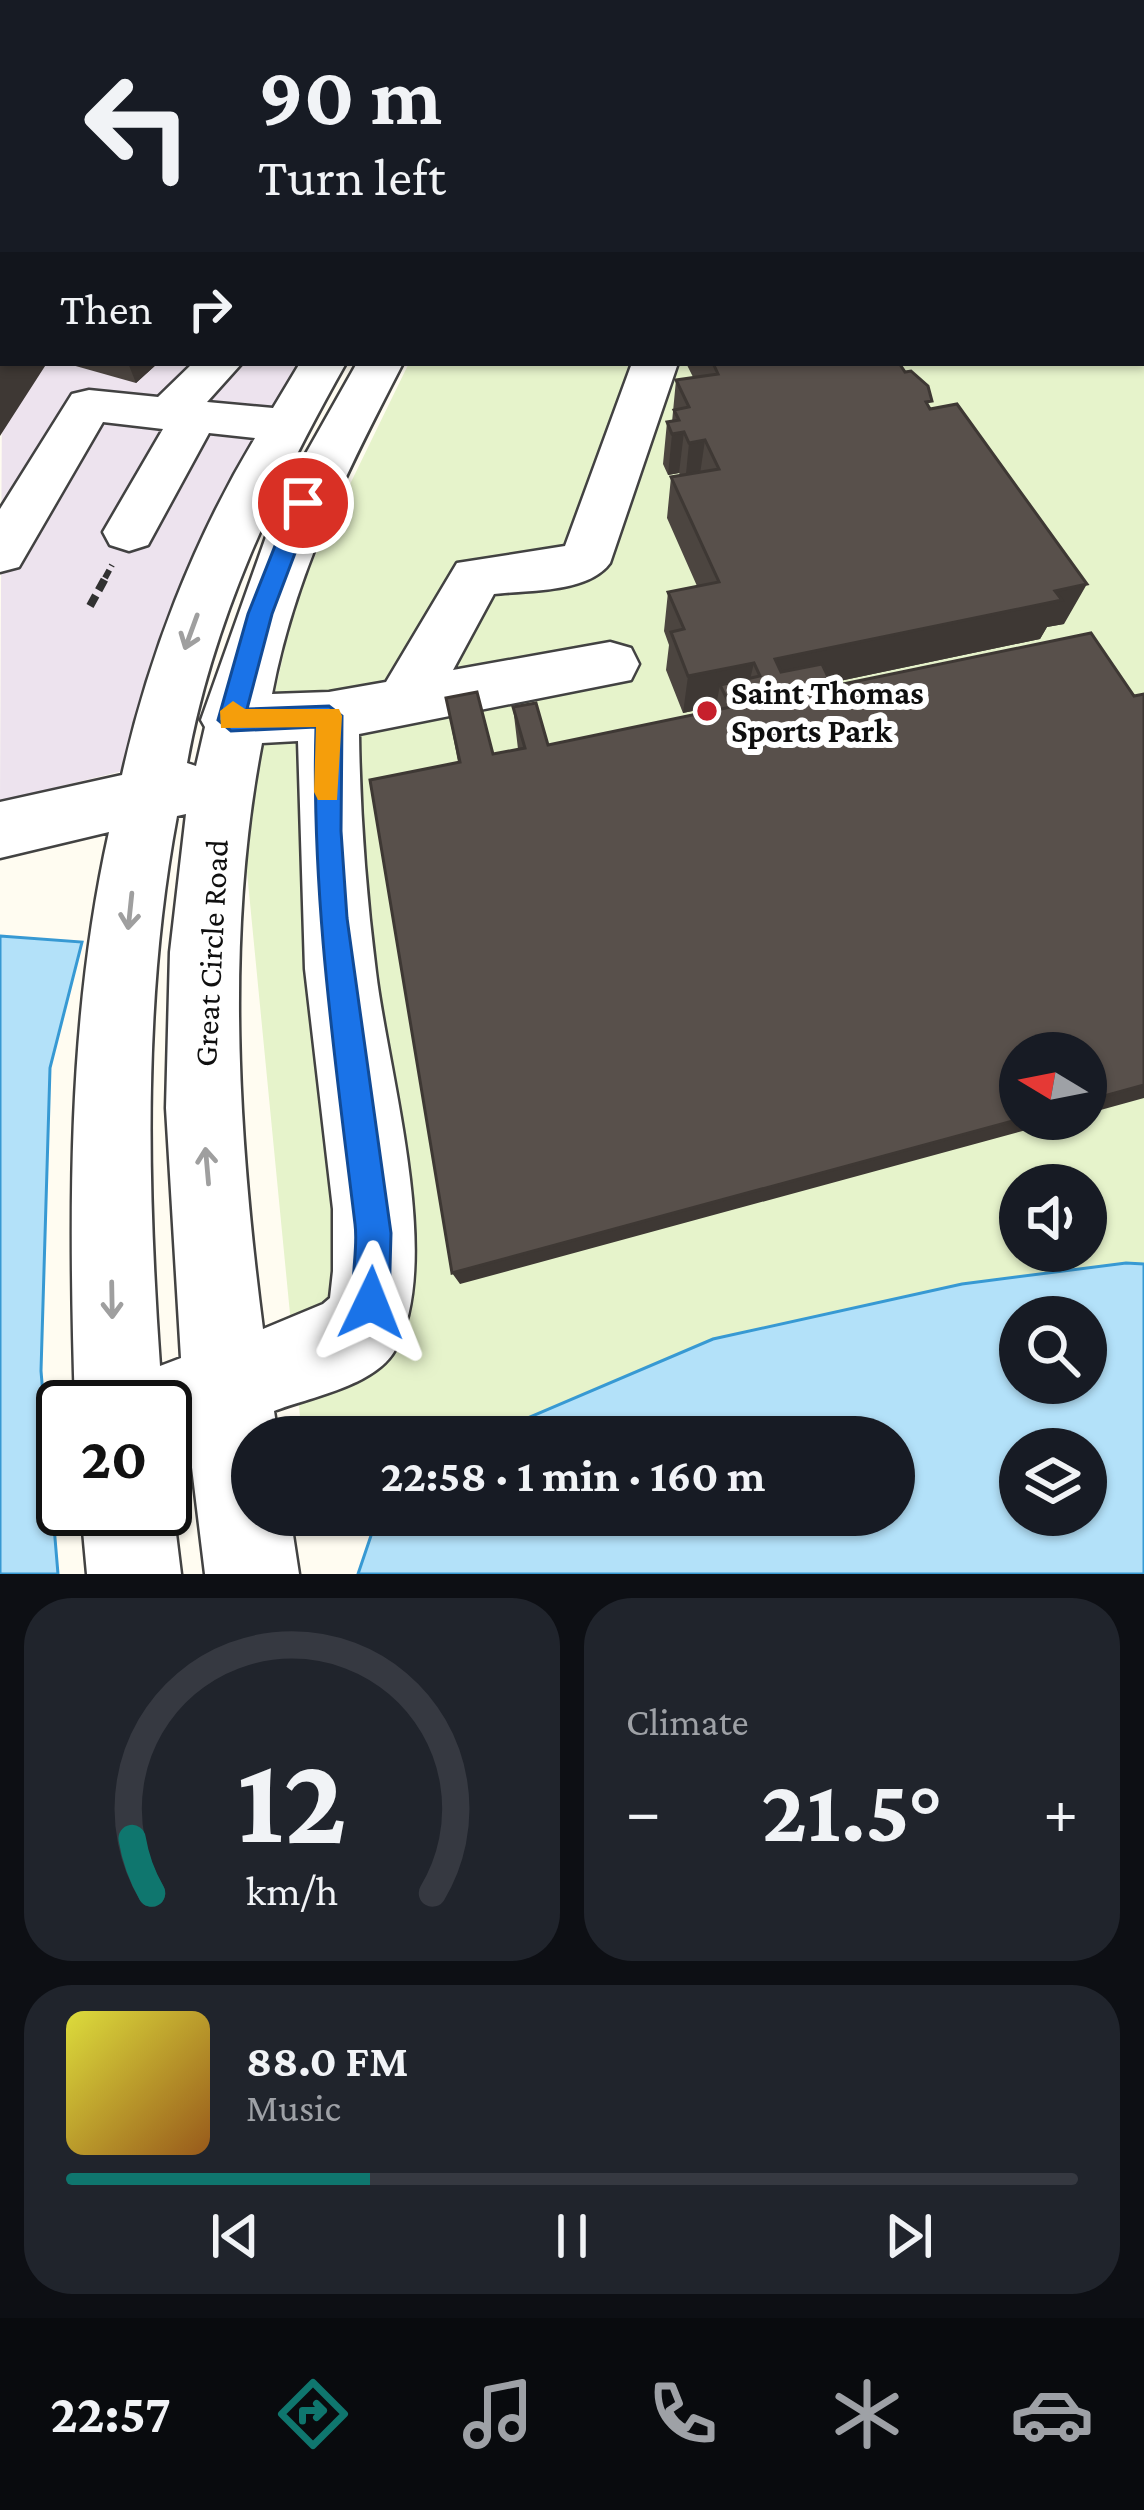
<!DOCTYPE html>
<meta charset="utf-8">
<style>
body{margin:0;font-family:"Crimson Pro",serif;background:#20242c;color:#f1f3f6;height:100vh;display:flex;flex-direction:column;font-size:45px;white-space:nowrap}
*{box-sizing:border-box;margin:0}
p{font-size:39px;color:#9ea1a6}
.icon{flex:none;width:66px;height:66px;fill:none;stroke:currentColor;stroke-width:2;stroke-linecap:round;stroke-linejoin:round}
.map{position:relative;height:1574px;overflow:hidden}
.details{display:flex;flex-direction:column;gap:24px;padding:24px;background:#0d0f14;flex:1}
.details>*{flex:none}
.top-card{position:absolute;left:0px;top:0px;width:1146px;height:366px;box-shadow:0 3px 9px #0004;background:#171b24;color:#f1f3f6;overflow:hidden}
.needle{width:78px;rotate:280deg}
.tools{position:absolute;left:999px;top:1032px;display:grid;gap:24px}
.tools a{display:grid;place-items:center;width:108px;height:108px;border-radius:50%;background:#171b24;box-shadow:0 3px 9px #0004;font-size:60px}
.speed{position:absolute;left:36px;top:1380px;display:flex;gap:24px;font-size:60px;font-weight:700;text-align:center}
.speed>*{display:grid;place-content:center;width:156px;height:156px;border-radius:50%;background:#171b24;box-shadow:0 3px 9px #0004;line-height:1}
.speed .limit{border:6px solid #111;border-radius:18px;background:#fff;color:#111}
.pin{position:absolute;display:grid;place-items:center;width:102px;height:102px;color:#fff;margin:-51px;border:6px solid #fff;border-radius:50%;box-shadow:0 3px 12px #0007}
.me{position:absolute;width:132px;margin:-66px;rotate:2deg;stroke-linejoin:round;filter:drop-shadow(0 0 9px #0008)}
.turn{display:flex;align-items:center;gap:42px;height:252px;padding:0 60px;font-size:54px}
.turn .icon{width:156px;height:156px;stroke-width:2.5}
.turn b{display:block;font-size:84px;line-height:102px}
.then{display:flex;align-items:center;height:114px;padding:0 60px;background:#0003;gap:24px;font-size:45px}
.big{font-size:90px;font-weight:700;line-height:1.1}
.details .card{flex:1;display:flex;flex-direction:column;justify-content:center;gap:18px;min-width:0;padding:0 42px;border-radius:48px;background:#20242c}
.details .dial{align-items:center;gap:0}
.dial svg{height:312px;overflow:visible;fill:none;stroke:#363941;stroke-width:7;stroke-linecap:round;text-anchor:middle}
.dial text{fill:#f1f3f6;stroke:none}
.song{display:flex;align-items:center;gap:36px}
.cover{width:144px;height:144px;border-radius:18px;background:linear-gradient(135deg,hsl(60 70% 55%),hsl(30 70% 35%))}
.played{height:12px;border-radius:6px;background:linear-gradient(90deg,#0f766e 30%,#363941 30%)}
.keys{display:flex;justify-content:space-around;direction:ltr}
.heat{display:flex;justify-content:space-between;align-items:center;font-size:66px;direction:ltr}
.details .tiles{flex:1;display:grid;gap:24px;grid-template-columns:1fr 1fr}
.card:last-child{grid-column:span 2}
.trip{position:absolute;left:231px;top:1416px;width:684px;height:120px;border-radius:60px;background:#171b24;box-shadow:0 3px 9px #0004;font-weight:700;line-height:120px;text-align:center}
.tabs{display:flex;height:192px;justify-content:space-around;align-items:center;background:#090b0e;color:#9ea1a6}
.tabs .icon{width:84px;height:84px}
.tabs .on{color:#0f766e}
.tabs b{font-size:54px;color:#f1f3f6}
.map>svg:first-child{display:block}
</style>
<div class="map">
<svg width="1144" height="1574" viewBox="0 0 1144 1574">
<rect width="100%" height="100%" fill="#fffcf1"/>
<!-- industrial -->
<path fill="#ede3ee" d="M 3,188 L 3,363 L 305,363 L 239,465 L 183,598 L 127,770 L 0,801 Z"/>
<!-- pitch -->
<path fill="#e6f3cb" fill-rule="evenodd" d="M 1144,218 L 1144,1264 L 962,1284 L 713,1339 L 483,1437 L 302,1437 L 243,831 L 298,591 L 409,363 L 1143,363 ZM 1020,1053 L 1086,1053 L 1086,1119 L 1020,1119 ZM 1020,1185 L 1086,1185 L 1086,1251 L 1020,1251 Z"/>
<!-- water -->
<path fill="#b3e1f9" stroke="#3799d3" stroke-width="3" fill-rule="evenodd" d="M 0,936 L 82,942 L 50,1068 L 41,1371 L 58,1574 L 0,1574 Z
M 1126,1263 L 1144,1264 L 1144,1574 L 358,1574 L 378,1515 L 894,1515 L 894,1437 L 483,1437 L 713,1339 L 962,1284 ZM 1086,1317 L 1086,1383 L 1020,1383 L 1020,1317 ZM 1086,1449 L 1086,1515 L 1020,1515 L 1020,1449 Z"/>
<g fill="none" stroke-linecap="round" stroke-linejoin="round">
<!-- minor casing -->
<g stroke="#424242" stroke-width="5">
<path id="minor" d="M 239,0 L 302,0 L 304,3 L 237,3 Z
M 475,0 L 508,0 L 473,3 Z
M 544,0 L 577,0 L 542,3 Z
M 621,0 L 654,0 L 619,3 Z
M 1143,232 L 1144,232 L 1144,256 L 1143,256 Z
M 193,363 L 242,363 L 207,402 L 273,408 L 300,363 L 346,363 C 275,489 213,619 187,763 L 196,766 L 205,727 L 201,720 L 278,503 L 357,363 L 403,363 C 347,471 295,573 272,694 L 329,692 L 386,682 L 457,563 L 565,546 L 632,363 L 678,363 L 610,563 C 588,593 529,590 494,594 L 453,670 L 610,642 L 631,648 L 639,664 L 631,680 L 359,734 C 360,814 366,893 376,972 C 388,1072 444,1263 395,1350 C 375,1386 310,1397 274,1411 L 278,1437 L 252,1437 L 252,1515 L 290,1515 L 299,1574 L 205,1574 L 189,1443 L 165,1452 L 165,1407 L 75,1407 C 69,1216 67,1020 109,832 L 0,858 L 0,802 L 122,775 C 148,658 193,541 255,438 L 209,433 L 148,545 L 129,551 L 110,545 L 103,532 L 163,429 L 103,422 L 19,567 L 0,572 L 0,509 L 72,394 L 89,390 L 158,397 ZM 298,741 L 305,969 L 333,1209 L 333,1271 L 330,1298 L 323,1304 L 263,1329 C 238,1136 225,935 262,743 ZM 186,814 L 170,952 L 166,1108 L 181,1358 L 160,1366 C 147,1183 143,997 177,816 Z
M 165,1490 L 173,1509 L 181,1574 L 87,1574 L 81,1509 L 165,1509 Z"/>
</g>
<!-- path-far2 -->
<path stroke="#313131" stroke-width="4.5" stroke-dasharray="8 3" stroke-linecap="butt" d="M 138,3 L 142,0"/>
<!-- path-far1 -->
<path stroke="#313131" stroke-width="6" stroke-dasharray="9 4.5" stroke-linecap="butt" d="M 105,578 L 112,565"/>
<!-- path -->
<path stroke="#313131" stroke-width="8" stroke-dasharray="12 6" stroke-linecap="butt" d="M 90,606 L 107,575"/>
<!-- minor -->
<use href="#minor" fill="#fff" fill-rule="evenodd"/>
</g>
<!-- wall -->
<path fill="#4c4540" d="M 1039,0 L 1091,0 L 1088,3 L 1051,3 Z
M 65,363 L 158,363 L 136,383 Z
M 686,363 L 899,363 L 930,408 L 1064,624 L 1047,627 L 1040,639 L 830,683 L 460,1284 L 458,762 L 446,698 L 493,754 L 518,749 L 513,707 L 548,745 L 715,710 L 716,706 L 683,713 L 666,670 L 669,645 L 664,631 L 668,592 L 697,586 L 667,518 L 671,477 L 681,476 L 679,473 L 668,475 L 663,464 L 667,422 L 672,422 L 676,380 L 693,377 Z"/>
<!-- shaded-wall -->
<path fill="#3e3834" d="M 3,356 L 3,363 L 47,363 L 0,436 L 0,360 Z
M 128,363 L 158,363 L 136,383 Z
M 684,432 L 679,473 L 668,475 L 672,434 Z
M 705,440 L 699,481 L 685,484 L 689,443 Z
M 1087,584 L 1064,624 L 1047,627 L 1040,639 L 830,683 L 818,718 L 765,696 L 775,659 Z
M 754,663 L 745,700 L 720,685 L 716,706 L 683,713 L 688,676 Z
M 1144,1085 L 1144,1098 L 1086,1114 L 1086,1101 Z
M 1020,1119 L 1067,1119 L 460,1284 L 452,1273 Z"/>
<!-- building -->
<path fill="#58504b" stroke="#3e3834" stroke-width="3" d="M 269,0 L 357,0 L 375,3 L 265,3 Z
M 3,193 L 3,356 L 0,360 L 0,195 Z
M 713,363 L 899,363 L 905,372 L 911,371 L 928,386 L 932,401 L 926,402 L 930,409 L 957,404 L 1087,584 L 1055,591 L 1062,600 L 775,659 L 781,672 L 822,664 L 830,681 L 802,687 L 804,692 L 1091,633 L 1134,696 L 1144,694 L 1144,1085 L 1086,1101 L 1086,1053 L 1020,1053 L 1020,1119 L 452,1273 L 370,780 L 460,762 L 446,698 L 477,692 L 493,754 L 525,748 L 513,707 L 536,703 L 548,745 L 731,707 L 720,685 L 760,676 L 754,663 L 688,676 L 671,632 L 684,629 L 668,592 L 719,582 L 671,477 L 719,469 L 705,440 L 689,443 L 684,432 L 672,434 L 667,422 L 679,420 L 674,410 L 689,407 L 676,380 L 718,374 Z"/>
<!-- one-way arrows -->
<defs><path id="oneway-shaft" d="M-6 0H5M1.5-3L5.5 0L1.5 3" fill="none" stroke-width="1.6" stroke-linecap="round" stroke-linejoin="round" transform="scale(3)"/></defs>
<g stroke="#9f9f9f">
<use href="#oneway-shaft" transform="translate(191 632) rotate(110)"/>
<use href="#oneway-shaft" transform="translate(130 911) rotate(96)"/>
<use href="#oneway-shaft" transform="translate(207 1166) rotate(-95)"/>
<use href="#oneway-shaft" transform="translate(112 1300) rotate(89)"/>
</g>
<!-- route -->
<path fill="#1a73e8" stroke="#114b97" stroke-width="3" d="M 303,495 L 314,503 L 272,614 L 247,709 L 329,706 L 342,716 L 341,831 L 347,918 L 391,1233 L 389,1303 L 384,1315 L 371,1321 L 358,1315 C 347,1287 359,1254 355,1224 C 335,1058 311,895 316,727 L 231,731 L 218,720 L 248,614 L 292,503 Z"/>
<!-- slow -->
<path fill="#f59e0b" d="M 233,701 L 245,709 L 339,709 L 342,716 L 337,800 L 318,800 L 314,792 L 316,727 L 221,728 L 220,711 Z"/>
<!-- markers -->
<circle fill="#c6202c" stroke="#fff" stroke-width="4.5" cx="707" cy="711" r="12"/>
<g text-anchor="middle" stroke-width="12" stroke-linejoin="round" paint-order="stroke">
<!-- poi labels -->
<g font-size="33" font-weight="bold" fill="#0f0f0f" stroke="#fff" text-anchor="start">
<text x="731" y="704">Saint Thomas<tspan x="731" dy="38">Sports Park</tspan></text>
</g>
<!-- street labels -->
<g font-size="33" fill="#0f0f0f" stroke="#fff">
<text transform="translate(210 953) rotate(-87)" y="12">Great Circle Road</text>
</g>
</g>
</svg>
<div class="tools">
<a><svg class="needle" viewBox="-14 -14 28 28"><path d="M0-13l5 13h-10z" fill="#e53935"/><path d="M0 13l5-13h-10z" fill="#9ea1a6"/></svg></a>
<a><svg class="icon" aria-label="sound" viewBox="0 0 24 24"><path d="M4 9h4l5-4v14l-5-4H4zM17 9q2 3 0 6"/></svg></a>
<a><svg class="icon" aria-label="search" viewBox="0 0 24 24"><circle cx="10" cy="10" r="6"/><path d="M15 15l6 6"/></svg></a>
<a><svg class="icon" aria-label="layers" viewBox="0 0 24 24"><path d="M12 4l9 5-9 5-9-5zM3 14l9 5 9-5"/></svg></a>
</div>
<div class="speed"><div class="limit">20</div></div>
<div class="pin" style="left:303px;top:503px;background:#d93025"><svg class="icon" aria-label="arrive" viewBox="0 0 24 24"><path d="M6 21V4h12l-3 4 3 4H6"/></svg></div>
<svg class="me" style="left:371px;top:1303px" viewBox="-20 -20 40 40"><path d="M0-17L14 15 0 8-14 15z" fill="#1a73e8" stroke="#fff" stroke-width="4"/></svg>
<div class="trip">22:58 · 1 min · 160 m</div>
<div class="top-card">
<div class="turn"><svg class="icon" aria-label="left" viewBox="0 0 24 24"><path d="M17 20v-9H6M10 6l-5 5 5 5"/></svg><div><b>90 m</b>Turn left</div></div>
<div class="then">Then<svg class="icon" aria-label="right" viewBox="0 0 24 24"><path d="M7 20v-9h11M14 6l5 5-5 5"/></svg></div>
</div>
</div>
<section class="details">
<div class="tiles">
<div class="card dial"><svg viewBox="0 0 100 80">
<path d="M14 69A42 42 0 1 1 86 69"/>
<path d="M14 69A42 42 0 0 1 9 55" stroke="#0f766e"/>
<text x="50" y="56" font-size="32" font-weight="700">12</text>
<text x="50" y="72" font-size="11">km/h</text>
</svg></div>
<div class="card"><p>Climate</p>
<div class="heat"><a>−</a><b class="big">21.5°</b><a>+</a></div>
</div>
<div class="card">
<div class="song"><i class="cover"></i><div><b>88.0 FM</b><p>Music</p></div></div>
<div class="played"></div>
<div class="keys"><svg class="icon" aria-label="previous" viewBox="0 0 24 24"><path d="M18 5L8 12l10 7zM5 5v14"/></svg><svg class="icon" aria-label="pause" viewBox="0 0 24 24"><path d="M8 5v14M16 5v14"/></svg><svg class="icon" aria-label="next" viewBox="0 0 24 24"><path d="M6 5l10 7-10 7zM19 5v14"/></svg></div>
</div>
</div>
</section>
<nav class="tabs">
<b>22:57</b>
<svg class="icon on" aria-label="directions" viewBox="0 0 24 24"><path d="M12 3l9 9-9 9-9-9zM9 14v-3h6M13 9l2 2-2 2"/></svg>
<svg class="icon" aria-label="music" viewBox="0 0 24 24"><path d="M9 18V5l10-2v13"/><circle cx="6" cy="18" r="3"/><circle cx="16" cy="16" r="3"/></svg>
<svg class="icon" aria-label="phone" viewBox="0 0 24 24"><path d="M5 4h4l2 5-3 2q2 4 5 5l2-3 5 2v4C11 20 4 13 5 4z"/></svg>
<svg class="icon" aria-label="climate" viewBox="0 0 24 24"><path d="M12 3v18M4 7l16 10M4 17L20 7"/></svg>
<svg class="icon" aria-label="car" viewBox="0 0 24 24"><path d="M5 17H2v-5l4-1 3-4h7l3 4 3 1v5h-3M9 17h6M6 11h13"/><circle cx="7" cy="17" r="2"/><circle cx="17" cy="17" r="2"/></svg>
</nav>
